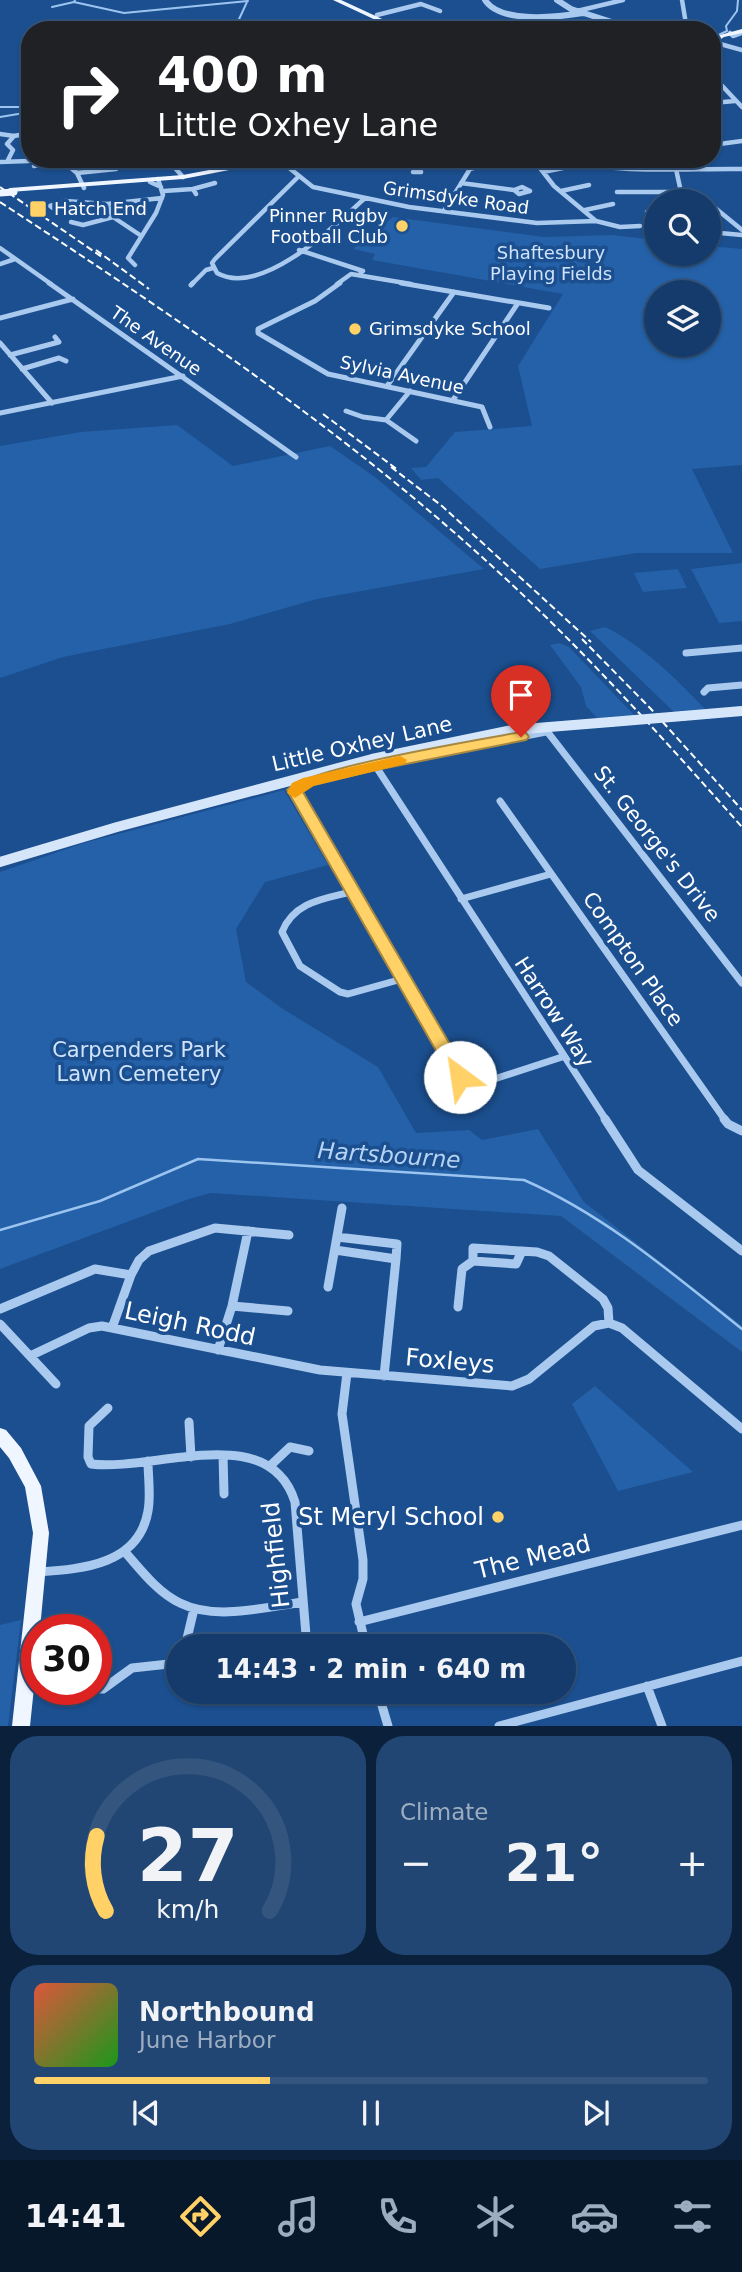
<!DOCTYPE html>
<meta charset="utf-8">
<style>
body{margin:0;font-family:"DejaVu Sans",sans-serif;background:#214673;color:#f1f3f6;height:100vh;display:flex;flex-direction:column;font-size:26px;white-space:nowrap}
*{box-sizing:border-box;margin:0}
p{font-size:23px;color:#9dadc1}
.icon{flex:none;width:38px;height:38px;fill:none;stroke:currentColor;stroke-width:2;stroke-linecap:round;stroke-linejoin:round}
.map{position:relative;height:1726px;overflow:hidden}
.drawer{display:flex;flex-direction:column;gap:10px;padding:10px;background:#0b203b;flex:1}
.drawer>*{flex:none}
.banner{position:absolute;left:21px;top:21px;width:700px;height:147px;border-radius:28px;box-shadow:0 2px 5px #0004,0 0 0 2px #33557e;background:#202124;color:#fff;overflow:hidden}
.buttons{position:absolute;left:644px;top:189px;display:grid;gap:14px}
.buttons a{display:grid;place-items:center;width:77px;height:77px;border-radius:50%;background:#143b6b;box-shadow:0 2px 5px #0004,0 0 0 2px #33557e;font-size:35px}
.speed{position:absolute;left:21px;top:1614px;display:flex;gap:14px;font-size:35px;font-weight:700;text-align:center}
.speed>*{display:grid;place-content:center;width:91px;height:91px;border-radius:50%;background:#143b6b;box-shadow:0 2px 5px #0004,0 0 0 2px #33557e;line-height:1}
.speed .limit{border:10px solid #d22;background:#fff;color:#111}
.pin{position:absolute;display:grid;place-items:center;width:60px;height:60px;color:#fff;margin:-72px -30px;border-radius:50% 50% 50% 0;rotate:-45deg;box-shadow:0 0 7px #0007}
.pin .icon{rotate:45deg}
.me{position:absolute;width:77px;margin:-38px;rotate:329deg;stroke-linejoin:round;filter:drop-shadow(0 0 5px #0008)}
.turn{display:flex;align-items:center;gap:24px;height:147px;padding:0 21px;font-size:32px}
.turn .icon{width:91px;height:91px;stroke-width:2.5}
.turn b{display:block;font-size:49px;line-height:60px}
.big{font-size:52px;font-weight:800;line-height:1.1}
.drawer .widget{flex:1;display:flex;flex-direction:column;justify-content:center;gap:10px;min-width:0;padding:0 24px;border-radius:28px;background:#214673}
.drawer .dial{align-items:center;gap:0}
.dial svg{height:182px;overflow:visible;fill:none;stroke:#33557e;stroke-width:7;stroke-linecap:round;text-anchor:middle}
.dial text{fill:#f1f3f6;stroke:none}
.song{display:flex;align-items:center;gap:21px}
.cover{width:84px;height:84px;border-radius:10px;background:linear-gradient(135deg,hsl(10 70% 55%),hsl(120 70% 35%))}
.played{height:7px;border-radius:4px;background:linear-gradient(90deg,#ffd166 35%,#33557e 35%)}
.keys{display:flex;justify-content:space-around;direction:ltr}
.heat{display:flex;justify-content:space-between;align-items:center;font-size:38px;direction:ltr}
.drawer .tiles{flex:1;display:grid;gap:10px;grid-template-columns:1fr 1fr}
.widget:last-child{grid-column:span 2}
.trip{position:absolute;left:166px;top:1634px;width:410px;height:70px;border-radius:35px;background:#143b6b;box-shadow:0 2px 5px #0004,0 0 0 2px #33557e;font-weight:800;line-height:70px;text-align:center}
.dock{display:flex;height:112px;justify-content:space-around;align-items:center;background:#08182b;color:#9dadc1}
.dock .icon{width:49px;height:49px}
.dock .selected{color:#ffd166}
.dock b{font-size:32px;color:#f1f3f6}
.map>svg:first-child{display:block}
</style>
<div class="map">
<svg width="742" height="1726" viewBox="0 0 742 1726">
<rect width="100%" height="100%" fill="#1b4f8f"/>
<!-- green -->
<path fill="#2461a8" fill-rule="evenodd" d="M 393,217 L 544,237 L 612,235 L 656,240 L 656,254 L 709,254 L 709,246 L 742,249 L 742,465 L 692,469 L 733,553 L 636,553 L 540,569 L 438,478 L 421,480 L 411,468 L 426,467 L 455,432 L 532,426 L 518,366 L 563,294 L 372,260 L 375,254 L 353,249 ZM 656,292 L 709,292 L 709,345 L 656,345 Z
M 177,425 L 233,466 L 330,446 L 375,477 L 484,569 L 317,599 L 230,624 L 63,657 L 0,678 L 0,446 L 81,432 Z
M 742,563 L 742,621 L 719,623 L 691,569 Z
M 678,569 L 687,588 L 643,592 L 634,573 Z
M 605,627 C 643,645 676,679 705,709 L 677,715 L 590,631 Z
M 559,643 L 569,647 L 636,717 L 599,720 L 586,706 L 581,687 L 550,645 Z
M 284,790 L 328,865 L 265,882 L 236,929 L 246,982 L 283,1009 L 378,1067 L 416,1133 L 469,1130 L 482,1140 L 538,1129 L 584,1202 L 742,1326 L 742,1352 L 561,1216 L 211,1193 L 189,1199 L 0,1269 L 0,872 L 84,843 Z
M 595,1386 L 693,1472 L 618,1491 L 572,1404 Z
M 21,1620 L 8,1726 L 0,1726 L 0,1625 Z"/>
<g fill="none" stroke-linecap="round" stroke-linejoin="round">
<!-- stream-far1 -->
<path stroke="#9cc4f0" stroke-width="2" d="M 75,0 L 74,2 L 124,13 L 248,1
M 52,7 L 74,2
M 234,30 L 247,2
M 712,38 L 727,31 L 726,26 L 737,11 L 738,0
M 0,107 L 20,107 L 21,110
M 0,117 L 30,112"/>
<!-- stream -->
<path stroke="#9cc4f0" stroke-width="2.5" d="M 0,1230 L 100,1201 L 198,1159 L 524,1180 C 606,1216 673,1274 742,1329"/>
<!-- minor-far3 -->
<path stroke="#a9c9ee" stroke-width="4.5" d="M 682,0 L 687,30
M 577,11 L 623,0
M 377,15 L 421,4 L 440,11
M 420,30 L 453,23 L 472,30
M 730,33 L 733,36 L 742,33
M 713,42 L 742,50
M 712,75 L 742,107
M 712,103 L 735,101
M 712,127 L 716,130
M 0,134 L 14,136 L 30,133
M 712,145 L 742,141
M 60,159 L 77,173 L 84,188
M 167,159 L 183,177
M 278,159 L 313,187 L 409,207 L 537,223 L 596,221 L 620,227 L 640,226
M 416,159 L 419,166
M 533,159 L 554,186 L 596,221
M 566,159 C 621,175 685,168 742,169
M 8,160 L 13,150 L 7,144 L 14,136
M 0,162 L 29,161
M 34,166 L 60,160
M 419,166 L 421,172 L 413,172 Z
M 676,169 L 681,192
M 543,172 L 563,168
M 77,173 L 116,169
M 298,177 L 215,259 L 212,263 L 217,273 C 261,298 335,226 365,198
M 150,182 L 161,187
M 461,183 L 514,190
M 522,187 L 530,191 L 519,194 L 514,190 Z
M 164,191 L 193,189
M 561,191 L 589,185
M 617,192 L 695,192 L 698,195
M 196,194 L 193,189 L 215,183
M 709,203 L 742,230
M 107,204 L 113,217 L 140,235
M 585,210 L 613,204
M 444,211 L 470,169 L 505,159
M 647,212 L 656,213
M 61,214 L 50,206 L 65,201 L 107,204 L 162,198
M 71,222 L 83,225 L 113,217
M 709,232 L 742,235
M 0,248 L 51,284
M 299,250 L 363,271 L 359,275
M 0,264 L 15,259
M 135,265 L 128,258 L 156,213 L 163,195 L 158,179
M 192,284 L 206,270 L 213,268
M 337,284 L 351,274 L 411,284"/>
<!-- minor-far2 -->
<path stroke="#a9c9ee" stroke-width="5" d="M 49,283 L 296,457
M 340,283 L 315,301 L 258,329 L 258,333 L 328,374 L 482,407 L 490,427
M 401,283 L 549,308
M 191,285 L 193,283
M 0,318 L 73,299
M 0,343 L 52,403
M 10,355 L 59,342 L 55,337
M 22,369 L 59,358 L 66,361
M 387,386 L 454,292
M 410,391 L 386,420 L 416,441
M 453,400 L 518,303
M 346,411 L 363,417 L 386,420
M 0,413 L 183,376
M 724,650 L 742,648"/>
<!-- minor-far1 -->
<path stroke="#a9c9ee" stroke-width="7" d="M 686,653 L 742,648
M 704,692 L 708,688 L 742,685
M 546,730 L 742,983
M 546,732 L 372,766 L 308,783 L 294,790 L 463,1081 L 479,1084 L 562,1057
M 373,762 L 606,1120
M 500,801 L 725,1120
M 351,892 C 323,899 294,902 282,932 L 300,966 L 340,992 L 348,994 L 402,979
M 461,899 L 551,874"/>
<!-- minor -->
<path stroke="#a9c9ee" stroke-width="9" d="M 605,1119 L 638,1170 L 742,1251
M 724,1119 L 728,1124 L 742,1131
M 337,1237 L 397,1244 L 396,1259
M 335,1250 L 396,1259 L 384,1376
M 473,1261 L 516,1264 L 522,1251
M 328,1287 L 342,1208
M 232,1306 L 288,1311
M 458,1307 L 462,1269 L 473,1261 L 473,1248 L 537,1252 L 549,1256 L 603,1299 L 608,1308 L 609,1323
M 0,1309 L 95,1269 L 131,1275
M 0,1324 L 56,1384
M 112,1328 L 131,1275 L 139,1260 L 149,1251 L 215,1228 L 289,1235
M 218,1350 L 232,1306 L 248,1231
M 30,1356 L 89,1328 L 102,1326 L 320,1370 L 512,1386 L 529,1379 L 594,1326 L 609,1323 L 622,1328 L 742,1429
M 347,1373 L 342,1414 L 363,1560 L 363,1579 L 356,1604 L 366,1647
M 108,1408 L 89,1426 L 88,1457 L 91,1464 C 154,1472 269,1419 295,1502 L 307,1647
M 189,1422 L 191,1457
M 223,1455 L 224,1494
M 271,1465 L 290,1447 L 309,1451
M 125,1552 C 141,1570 158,1593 180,1603 C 216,1621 265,1607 303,1602
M 39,1572 C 84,1569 139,1564 148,1511 C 151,1495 148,1477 148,1461
M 359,1622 L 742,1525
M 185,1647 L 194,1609
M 647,1686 L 662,1726
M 94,1689 L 103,1689 L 132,1668 L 178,1663
M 378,1692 L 388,1726
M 499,1726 L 742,1661"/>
<!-- tertiary -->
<path stroke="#a9c9ee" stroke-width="6" d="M 485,0 C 500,24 558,17 583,13
M 557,0 L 571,9 L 637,30"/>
<!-- secondary -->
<path stroke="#d6e6fa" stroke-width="10" d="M 683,716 L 742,711
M 0,862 L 117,827 L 372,759 L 512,730 L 611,722"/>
<!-- primary -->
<path fill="#f0f6ff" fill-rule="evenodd" d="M 333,0 L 341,0 L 406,30 L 397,30 Z
M 742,29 L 742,33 L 724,37 L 712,45 L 712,40 L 720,35 Z
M 267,159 L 285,159 L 183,179 L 10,192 L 6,190 L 10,188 L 183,175 Z
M 0,1428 L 6,1430 L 21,1448 L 41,1486 L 49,1533 L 40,1629 L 37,1629 L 37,1659 L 30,1726 L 12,1726 L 33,1533 L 25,1487 L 9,1458 L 0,1447 Z"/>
<!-- rail -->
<path stroke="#fff" stroke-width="2" stroke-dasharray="7 3.5" stroke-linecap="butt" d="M 0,187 L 102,257
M 0,202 C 171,314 342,429 493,567 C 582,648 662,737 742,827
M 96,250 L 149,289
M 323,414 L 398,470
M 391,467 L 442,506 L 591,642
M 582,639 L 651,709 L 742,810"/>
<!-- secondary-bridge -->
<path stroke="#d6e6fa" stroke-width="10" d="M 611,722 L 683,716"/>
<!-- primary-bridge -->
<path stroke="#f0f6ff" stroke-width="7" d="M 0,193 L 14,192"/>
</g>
<!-- route -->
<path fill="#ffd166" stroke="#a68842" stroke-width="2" d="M 521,732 L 526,733 L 529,737 L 526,740 L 376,770 L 314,785 L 303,792 L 469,1077 L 466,1082 L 454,1082 L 287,790 C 305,768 483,739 521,732 Z"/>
<!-- slow -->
<path fill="#f59e0b" d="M 400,756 L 407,760 L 405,764 L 313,786 L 295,798 L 287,793 L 292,783 L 303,778 Z"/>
<!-- markers -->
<g fill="#ffd166" stroke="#1b4f8f" stroke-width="2.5">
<rect x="29" y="200" width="18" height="18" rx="3.5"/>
<circle cx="402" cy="226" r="7"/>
<circle cx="355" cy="329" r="7"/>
<circle cx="498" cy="1517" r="7"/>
</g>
<g text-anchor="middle" stroke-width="7" stroke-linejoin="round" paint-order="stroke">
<!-- far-street labels -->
<g font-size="18" fill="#fff" stroke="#1b4f8f">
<text transform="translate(456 198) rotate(8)" y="6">Grimsdyke Road</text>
<text transform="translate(156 341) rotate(35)" y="6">The Avenue</text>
<text transform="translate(402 375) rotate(12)" y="6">Sylvia Avenue</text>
</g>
<!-- far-poi labels -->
<g font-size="18" fill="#fff" stroke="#1b4f8f" text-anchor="start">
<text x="54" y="215">Hatch End</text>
<text x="388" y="222" text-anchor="end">Pinner Rugby<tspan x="388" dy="21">Football Club</tspan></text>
<text x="369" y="335">Grimsdyke School</text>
</g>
<!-- far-park labels -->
<g font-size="18" fill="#cfe3fa" stroke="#1b4f8f">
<text x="551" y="259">Shaftesbury<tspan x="551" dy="21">Playing Fields</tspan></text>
</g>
<!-- street labels -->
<g font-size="21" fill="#fff" stroke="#1b4f8f">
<text transform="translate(362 744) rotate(-13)" y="7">Little Oxhey Lane</text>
<text transform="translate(657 844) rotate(52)" y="7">St. George's Drive</text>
<text transform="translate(633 959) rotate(55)" y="7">Compton Place</text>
<text transform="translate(554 1012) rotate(57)" y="7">Harrow Way</text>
</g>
<!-- park labels -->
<g font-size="21" fill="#cfe3fa" stroke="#1b4f8f">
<text x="139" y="1057">Carpenders Park<tspan x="139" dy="24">Lawn Cemetery</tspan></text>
</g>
<!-- water labels -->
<g font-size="23" font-style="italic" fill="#b5d3f5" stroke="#1b4f8f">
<text transform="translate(389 1155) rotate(4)" y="8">Hartsbourne</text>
</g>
<!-- near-street labels -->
<g font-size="24" fill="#fff" stroke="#1b4f8f">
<text transform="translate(190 1324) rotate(12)" y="8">Leigh Rodd</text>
<text transform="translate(450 1361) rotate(5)" y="8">Foxleys</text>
<text transform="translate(276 1555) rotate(-96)" y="8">Highfield</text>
<text transform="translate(533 1557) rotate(-14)" y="8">The Mead</text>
</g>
<!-- near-poi labels -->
<g font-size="24" fill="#fff" stroke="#1b4f8f" text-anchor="end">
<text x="484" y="1525">St Meryl School</text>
</g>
</g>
</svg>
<div class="buttons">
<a><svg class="icon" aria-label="search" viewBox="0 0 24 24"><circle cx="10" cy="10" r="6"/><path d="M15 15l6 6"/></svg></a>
<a><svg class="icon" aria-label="layers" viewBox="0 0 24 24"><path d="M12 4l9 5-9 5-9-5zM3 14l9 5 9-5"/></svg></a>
</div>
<div class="speed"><div class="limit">30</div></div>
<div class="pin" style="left:521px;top:737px;background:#d93025"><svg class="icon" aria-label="arrive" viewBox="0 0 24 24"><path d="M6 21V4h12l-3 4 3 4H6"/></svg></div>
<svg class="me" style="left:460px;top:1077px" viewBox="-20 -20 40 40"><circle r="19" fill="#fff"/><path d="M0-13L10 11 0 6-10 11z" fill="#ffd166"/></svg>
<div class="trip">14:43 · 2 min · 640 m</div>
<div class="banner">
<div class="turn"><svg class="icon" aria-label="right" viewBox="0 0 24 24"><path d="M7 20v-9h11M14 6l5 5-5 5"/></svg><div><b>400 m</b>Little Oxhey Lane</div></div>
</div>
</div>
<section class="drawer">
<div class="tiles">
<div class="widget dial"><svg viewBox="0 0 100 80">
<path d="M14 69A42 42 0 1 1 86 69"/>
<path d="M14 69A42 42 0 0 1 10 36" stroke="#ffd166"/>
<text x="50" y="56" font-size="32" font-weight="700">27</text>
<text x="50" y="72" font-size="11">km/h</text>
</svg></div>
<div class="widget"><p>Climate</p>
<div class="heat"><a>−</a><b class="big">21°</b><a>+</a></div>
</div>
<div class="widget">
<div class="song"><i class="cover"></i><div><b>Northbound</b><p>June Harbor</p></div></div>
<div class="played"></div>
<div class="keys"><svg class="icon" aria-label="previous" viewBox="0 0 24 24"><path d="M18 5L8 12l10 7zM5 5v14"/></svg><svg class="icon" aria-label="pause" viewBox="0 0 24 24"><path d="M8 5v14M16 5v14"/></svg><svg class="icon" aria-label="next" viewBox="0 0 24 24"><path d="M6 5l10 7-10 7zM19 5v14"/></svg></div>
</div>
</div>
</section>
<nav class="dock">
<b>14:41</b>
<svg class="icon selected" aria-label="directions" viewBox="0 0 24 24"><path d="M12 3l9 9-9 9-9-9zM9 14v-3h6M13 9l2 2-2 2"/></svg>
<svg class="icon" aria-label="music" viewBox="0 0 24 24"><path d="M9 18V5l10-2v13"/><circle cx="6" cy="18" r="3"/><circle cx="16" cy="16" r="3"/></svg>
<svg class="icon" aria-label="phone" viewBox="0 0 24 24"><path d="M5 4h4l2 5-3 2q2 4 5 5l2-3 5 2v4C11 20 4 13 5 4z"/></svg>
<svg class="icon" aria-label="climate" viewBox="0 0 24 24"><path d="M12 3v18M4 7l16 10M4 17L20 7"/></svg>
<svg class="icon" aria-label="car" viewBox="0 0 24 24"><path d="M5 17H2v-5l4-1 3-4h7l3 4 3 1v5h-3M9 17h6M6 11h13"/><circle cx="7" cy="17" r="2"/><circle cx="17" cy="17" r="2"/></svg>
<svg class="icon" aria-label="filters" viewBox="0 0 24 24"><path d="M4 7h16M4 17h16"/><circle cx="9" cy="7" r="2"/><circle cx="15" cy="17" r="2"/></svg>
</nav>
